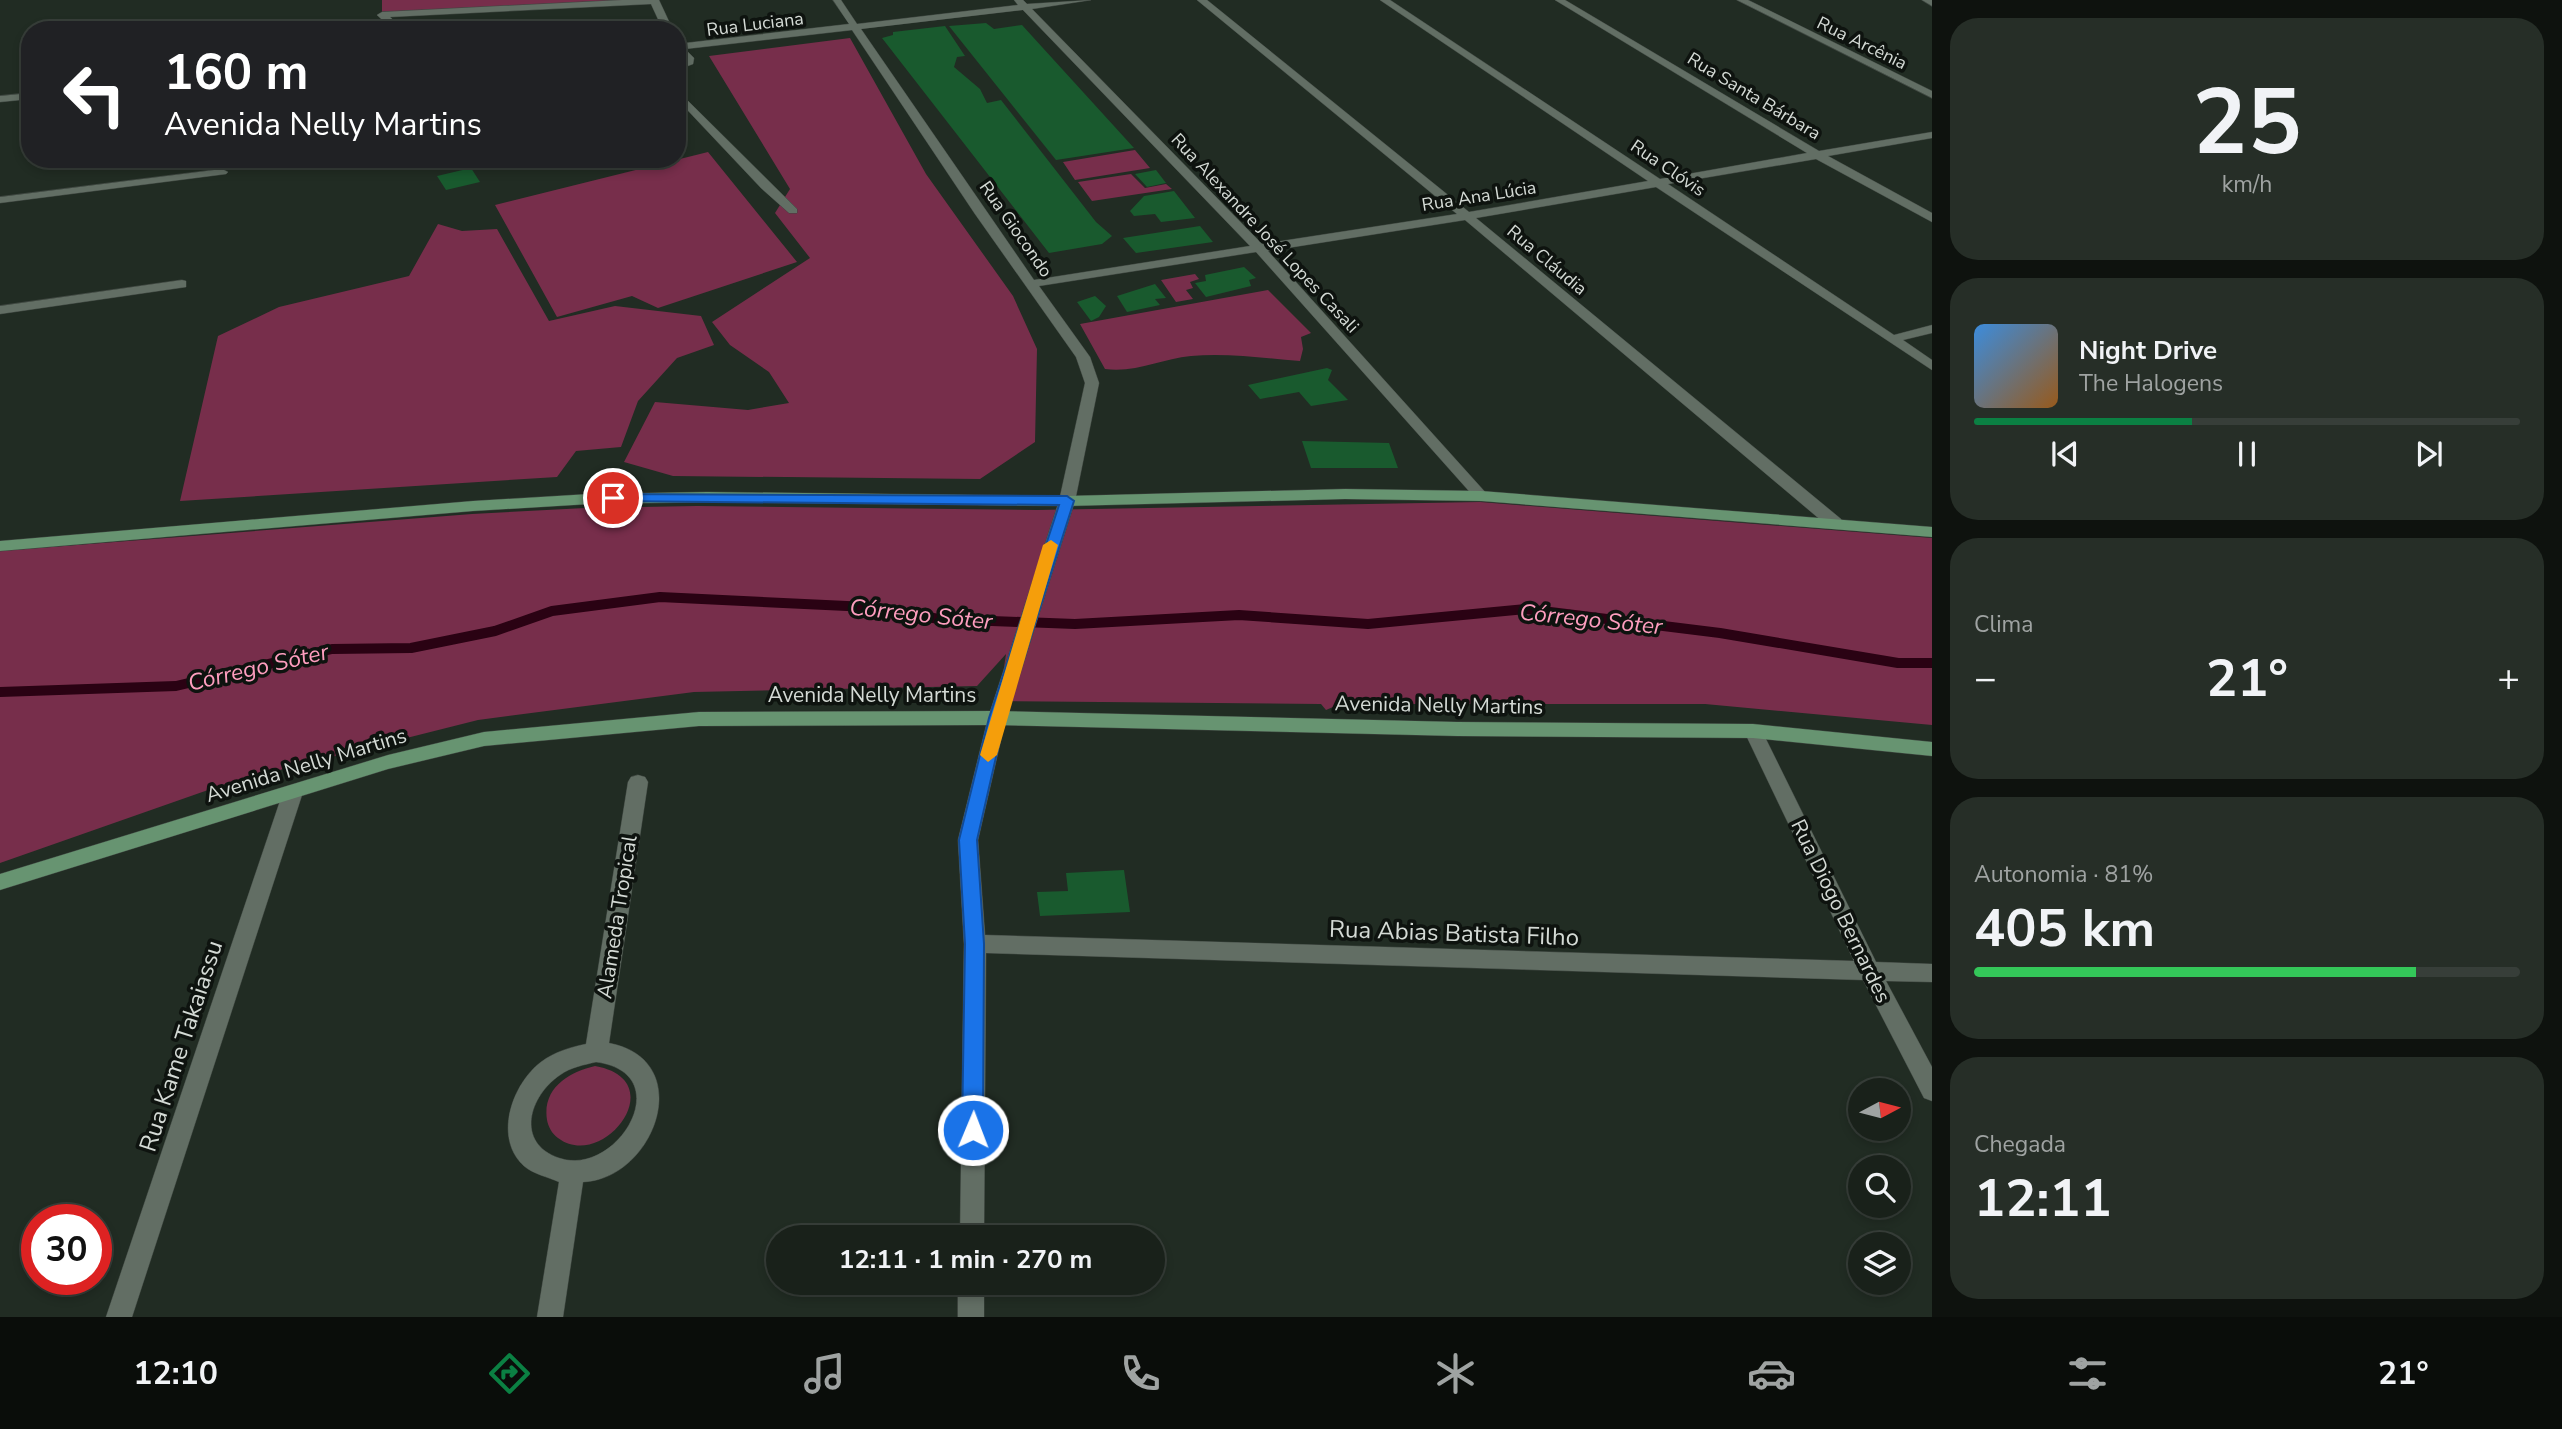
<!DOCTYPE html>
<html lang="pt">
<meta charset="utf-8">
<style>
body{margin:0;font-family:"Nunito Sans",sans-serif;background:#262e27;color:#f1f3f6;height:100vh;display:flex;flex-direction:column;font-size:26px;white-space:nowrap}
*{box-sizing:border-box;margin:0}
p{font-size:23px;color:#9fa3a2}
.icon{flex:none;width:38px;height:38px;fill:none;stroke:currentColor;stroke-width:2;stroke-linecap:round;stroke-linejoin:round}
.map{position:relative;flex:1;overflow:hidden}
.details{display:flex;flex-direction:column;gap:18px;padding:18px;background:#0e120e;width:630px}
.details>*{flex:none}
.hud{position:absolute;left:21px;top:21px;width:665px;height:147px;border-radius:28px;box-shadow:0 4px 10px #0003,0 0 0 2px #373e39;background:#202124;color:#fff;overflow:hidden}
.needle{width:46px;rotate:83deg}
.fabs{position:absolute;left:1848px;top:1078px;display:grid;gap:14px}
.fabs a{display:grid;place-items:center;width:63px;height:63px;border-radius:50%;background:#19211a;box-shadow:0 4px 10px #0003,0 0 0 2px #373e39;font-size:35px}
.speed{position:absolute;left:21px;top:1204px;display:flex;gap:14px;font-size:35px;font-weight:700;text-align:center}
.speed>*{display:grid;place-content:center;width:91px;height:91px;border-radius:50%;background:#19211a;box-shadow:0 4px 10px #0003,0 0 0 2px #373e39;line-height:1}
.speed .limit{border:10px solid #d22;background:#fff;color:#111}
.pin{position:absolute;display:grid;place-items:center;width:60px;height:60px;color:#fff;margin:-30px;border:4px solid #fff;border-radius:50%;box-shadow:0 2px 7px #0007}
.me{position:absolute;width:77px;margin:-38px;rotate:1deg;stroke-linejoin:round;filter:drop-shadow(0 0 5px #0008)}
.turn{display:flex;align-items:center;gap:24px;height:147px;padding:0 28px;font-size:32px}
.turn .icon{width:91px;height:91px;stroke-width:2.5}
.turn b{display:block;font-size:49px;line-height:60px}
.big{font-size:52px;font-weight:700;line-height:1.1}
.details .widget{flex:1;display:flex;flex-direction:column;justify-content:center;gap:10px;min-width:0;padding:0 24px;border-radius:28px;background:#262e27}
.details .dial{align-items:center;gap:0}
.dial b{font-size:91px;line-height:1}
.song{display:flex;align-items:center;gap:21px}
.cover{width:84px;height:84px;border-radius:10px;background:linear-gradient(135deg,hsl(210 70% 55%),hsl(30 70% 35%))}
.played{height:7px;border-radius:4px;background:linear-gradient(90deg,#0b8043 40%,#373e39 40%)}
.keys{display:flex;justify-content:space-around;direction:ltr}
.heat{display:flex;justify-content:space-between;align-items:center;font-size:38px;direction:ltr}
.charge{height:10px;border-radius:5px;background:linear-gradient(90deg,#34c759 81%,#373e39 0)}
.trip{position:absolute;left:766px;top:1225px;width:399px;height:70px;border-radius:35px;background:#19211a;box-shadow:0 4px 10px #0003,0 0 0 2px #373e39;font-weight:700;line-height:70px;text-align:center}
.tabs{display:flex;height:112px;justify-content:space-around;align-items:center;background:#0a0d0a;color:#9fa3a2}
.tabs .icon{width:49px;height:49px}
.tabs .on{color:#0b8043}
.tabs b{font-size:32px;color:#f1f3f6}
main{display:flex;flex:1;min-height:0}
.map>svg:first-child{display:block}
</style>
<main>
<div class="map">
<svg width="1932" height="1317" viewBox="0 0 1932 1317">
<rect width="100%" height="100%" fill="#212c23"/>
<!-- green -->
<path fill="#772e4b" d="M 382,0 L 654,0 L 382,15 Z
M 850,38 L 926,174 L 1013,296 L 1037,349 L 1035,442 L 980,479 L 673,476 L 624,462 L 655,402 L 748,410 L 789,403 L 769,372 L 730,345 L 712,322 L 810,258 L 775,213 L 790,189 L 709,56 Z
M 1135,150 L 1150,168 L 1075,180 L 1063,162 Z
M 708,152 L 797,262 L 658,308 L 632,296 L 557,317 L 495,205 Z
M 1131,174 L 1145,188 L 1166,184 L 1172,189 L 1092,201 L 1078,182 Z
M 438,224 L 462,231 L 497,229 L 549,321 L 615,306 L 701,316 L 714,345 L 677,358 L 638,401 L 621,447 L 576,451 L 557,477 L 180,501 L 218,336 L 279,307 L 409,276 Z
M 1195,274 L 1199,279 L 1190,282 L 1193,288 L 1186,290 L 1193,299 L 1176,302 L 1161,280 Z
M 1268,290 L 1311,333 L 1301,337 L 1303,349 L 1300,361 C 1263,358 1227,353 1191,356 C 1161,359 1136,373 1105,369 L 1080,324 Z
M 1480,502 L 1932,538 L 1932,725 L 1705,704 L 1340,704 L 1326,710 L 1321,704 L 999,701 L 1006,654 L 977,686 L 694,692 L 478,720 L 228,783 L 0,863 L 0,551 L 472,514 L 585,508 L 697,506 L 1037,510 Z
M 595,1066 C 674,1080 603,1172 558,1138 C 552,1134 548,1126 547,1120 C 542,1088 569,1072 595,1066 Z"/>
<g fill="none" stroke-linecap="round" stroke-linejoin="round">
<!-- stream -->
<path stroke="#2a0213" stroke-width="10" d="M 0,692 L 176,686 L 332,649 L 411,648 L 495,631 L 552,611 L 660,597 L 868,607 L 939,619 L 1075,624 L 1239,615 L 1368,624 L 1526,609 L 1720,633 L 1898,663 L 1932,663"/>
</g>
<!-- building -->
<path fill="#195a2e" d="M 552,23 L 558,30 L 525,30 L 525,28 Z
M 986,23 L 994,29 L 1022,25 L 1134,148 L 1056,160 L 949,26 Z
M 945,26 L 965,56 L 957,57 L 954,67 L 980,89 L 987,103 L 1001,100 L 1096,222 L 1112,236 L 1102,244 L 1049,253 L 882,38 L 893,35 L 893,32 Z
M 471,168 L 480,182 L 446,190 L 437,176 Z
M 1156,170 L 1166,183 L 1147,187 L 1135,174 Z
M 1174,191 L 1195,218 L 1161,222 L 1155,214 L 1134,216 L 1130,211 L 1144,196 Z
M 1200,226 L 1213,242 L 1136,253 L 1123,238 Z
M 1244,267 L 1256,278 L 1249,280 L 1251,286 L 1206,297 L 1195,283 L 1206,281 L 1205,275 Z
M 1155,284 L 1166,298 L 1155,299 L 1160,305 L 1127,312 L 1117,296 Z
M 1095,296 L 1106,306 L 1099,317 L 1091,321 L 1077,302 Z
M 1327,368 L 1332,370 L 1328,380 L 1348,400 L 1311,406 L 1299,392 L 1260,399 L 1248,385 Z
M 1302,441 L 1389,443 L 1398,468 L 1311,468 Z
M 1124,870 L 1130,912 L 1040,916 L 1037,892 L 1068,891 L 1066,873 Z"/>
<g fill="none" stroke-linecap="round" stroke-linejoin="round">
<!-- minor casing -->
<g stroke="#3f4741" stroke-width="1">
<path id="minor" d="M 622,0 L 659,0 L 673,30 L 663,30 L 651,4 L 390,17 L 404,30 L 393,30 L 377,15 L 382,12 Z
M 833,0 L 841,0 L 857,24 L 1018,5 L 1014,0 L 1023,0 L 1027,4 L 1091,0 L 1032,9 L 1262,244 L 1457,214 L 1197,0 L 1207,0 L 1469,212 L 1648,181 L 1380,0 L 1390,0 L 1660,179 L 1807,153 L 1555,0 L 1565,0 L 1819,151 L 1932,132 L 1932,138 L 1828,156 L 1932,213 L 1932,222 L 1816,159 L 1668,184 L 1894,335 L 1932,325 L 1932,333 L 1903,340 L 1932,360 L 1932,370 L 1656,187 L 1476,218 L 1841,519 L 1843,523 L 1841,527 L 1829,527 L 1465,220 L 1268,251 L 1486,493 L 1489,496 L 1481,501 L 1476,499 L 1256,252 L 1039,286 L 1090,357 L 1099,383 L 1075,501 L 1006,718 L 978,840 L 985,935 L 1854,961 L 1744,731 L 1746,726 L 1760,726 L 1762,731 L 1876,962 L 1932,964 L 1932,982 L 1886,981 L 1932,1067 L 1932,1101 L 1924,1098 L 1863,980 L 986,953 L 984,1237 L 960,1237 L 964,944 L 958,840 L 988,718 L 1059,501 L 1085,383 L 1076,357 L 975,214 L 852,30 L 685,49 L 694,58 L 693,64 L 677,70 L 677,64 L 683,62 L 684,59 L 677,53 L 677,44 L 849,24 ZM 1023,10 L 1250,246 L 1034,280 L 861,29 Z
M 1737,0 L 1748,0 L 1932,91 L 1932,98 Z
M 1922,0 L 1932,0 L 1932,6 Z
M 677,90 L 797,209 L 797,213 L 789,213 L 761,188 L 677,99 Z
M 30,93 L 30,99 L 0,102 L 0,96 Z
M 222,169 L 228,172 L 226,174 L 0,203 L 0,197 Z
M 182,280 L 186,281 L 186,287 L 0,314 L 0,306 Z
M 638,775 L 645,777 L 648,782 L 609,1043 C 698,1060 655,1179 583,1182 L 563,1317 L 537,1317 L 559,1182 C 548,1177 533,1174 524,1166 C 493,1138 512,1084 541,1062 C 554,1052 571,1047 586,1044 L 628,782 L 631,777 ZM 596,1062 C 680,1073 617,1178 559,1158 C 515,1143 529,1096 560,1075 C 571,1067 584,1065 596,1062 Z
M 293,785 L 300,787 L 303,792 L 132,1317 L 106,1317 L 283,792 L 286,787 Z
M 958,1283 L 984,1283 L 984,1317 L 958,1317 Z"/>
</g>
<!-- major casing -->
<g stroke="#3f4741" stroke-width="1">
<path id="major" d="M 1345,489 L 1481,491 L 1932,527 L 1932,537 L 1481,501 L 1345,499 L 1067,506 L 707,502 L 590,504 L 473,511 L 0,551 L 0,541 L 473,501 L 590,494 L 707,492 L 1067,496 Z
M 997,711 L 1457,722 L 1753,724 L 1932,742 L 1932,756 L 1753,738 L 1457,736 L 997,725 L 699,726 L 484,746 L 388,769 L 0,890 L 0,874 L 388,755 L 484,732 L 699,712 Z"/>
</g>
<!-- minor -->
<use href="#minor" fill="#626e64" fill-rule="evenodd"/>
<!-- major -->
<use href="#major" fill="#679471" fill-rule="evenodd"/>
</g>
<!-- route -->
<path fill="#1a73e8" stroke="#114b97" stroke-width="2" d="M 613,494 L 1067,496 L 1074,501 L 1005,718 L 977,840 L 984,944 L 983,1130 L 980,1138 L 973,1141 L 965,1138 L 962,1130 L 965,944 L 959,840 L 989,718 L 1059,505 L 608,501 L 606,498 Z"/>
<!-- slow -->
<path fill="#f59e0b" d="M 1051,540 L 1058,545 L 997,755 L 988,762 L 980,755 L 1043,545 Z"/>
<g text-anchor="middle" stroke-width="7" stroke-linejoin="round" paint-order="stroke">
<!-- far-street labels -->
<g font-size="18" fill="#d4dad5" stroke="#0e130f">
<text transform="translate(755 24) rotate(-7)" y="6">Rua Luciana</text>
<text transform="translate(1862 43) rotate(26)" y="6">Rua Arcênia</text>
<text transform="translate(1754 96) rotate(31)" y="6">Rua Santa Bárbara</text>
<text transform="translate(1668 168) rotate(34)" y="6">Rua Clóvis</text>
<text transform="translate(1479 196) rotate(-9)" y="6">Rua Ana Lúcia</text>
<text transform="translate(1016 229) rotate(55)" y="6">Rua Giocondo</text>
<text transform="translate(1265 233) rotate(47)" y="6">Rua Alexandre José Lopes Casali</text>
<text transform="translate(1547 260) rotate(40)" y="6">Rua Cláudia</text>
</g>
<!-- street labels -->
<g font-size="21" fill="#d4dad5" stroke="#0e130f">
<text x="872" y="702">Avenida Nelly Martins</text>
<text transform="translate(1439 705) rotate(1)" y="7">Avenida Nelly Martins</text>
<text transform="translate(306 765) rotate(-17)" y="7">Avenida Nelly Martins</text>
<text transform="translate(1841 911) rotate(64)" y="7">Rua Diogo Bernardes</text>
<text transform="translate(617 917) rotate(-81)" y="7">Alameda Tropical</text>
</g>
<!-- water labels -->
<g font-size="23" font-style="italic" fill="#fd9dbe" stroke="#0e130f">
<text transform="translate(921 614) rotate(6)" y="8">Córrego Sóter</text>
<text transform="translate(1591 619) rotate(6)" y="8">Córrego Sóter</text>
<text transform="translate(258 667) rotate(-13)" y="8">Córrego Sóter</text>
</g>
<!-- near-street labels -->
<g font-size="24" fill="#d4dad5" stroke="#0e130f">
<text transform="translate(1454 933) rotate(2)" y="8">Rua Abias Batista Filho</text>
<text transform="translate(181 1046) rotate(-72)" y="8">Rua Kame Takaiassu</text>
</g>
</g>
</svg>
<div class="fabs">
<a><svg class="needle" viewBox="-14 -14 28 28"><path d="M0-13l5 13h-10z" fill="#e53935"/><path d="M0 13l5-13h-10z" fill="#9fa3a2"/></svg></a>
<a><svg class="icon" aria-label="search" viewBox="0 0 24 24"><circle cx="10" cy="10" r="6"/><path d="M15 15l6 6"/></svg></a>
<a><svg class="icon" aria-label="layers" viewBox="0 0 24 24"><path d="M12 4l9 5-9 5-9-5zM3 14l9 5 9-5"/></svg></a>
</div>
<div class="speed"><div class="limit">30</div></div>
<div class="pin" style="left:613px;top:498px;background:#d93025"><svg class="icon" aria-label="arrive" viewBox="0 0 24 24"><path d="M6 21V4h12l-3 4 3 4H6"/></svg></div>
<svg class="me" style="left:973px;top:1130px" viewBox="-20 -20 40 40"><circle r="17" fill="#1a73e8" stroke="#fff" stroke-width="3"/><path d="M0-11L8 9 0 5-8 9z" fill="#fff"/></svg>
<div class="trip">12:11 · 1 min · 270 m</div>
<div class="hud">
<div class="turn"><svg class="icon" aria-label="left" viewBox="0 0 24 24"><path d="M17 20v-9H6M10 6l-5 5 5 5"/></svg><div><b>160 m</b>Avenida Nelly Martins</div></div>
</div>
</div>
<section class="details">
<div class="widget dial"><b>25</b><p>km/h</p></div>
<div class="widget">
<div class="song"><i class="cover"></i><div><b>Night Drive</b><p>The Halogens</p></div></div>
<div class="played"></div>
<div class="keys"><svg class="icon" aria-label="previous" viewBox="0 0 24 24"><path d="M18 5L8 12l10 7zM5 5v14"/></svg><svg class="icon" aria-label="pause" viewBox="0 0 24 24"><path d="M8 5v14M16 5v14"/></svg><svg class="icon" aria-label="next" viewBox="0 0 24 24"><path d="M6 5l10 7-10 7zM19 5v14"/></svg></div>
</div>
<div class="widget"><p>Clima</p>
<div class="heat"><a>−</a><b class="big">21°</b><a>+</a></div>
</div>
<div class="widget"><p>Autonomia · 81%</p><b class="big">405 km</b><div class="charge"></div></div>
<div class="widget"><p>Chegada</p><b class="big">12:11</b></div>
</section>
</main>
<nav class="tabs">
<b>12:10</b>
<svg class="icon on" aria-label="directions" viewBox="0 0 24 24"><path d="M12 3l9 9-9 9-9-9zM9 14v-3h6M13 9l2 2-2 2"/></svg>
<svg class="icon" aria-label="music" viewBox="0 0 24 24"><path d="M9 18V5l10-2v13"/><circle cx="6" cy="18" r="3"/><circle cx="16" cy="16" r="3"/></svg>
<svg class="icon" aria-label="phone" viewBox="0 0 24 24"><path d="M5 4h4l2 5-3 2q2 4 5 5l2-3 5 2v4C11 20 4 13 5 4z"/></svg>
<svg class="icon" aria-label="climate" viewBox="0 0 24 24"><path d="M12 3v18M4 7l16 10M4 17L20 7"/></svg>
<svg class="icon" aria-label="car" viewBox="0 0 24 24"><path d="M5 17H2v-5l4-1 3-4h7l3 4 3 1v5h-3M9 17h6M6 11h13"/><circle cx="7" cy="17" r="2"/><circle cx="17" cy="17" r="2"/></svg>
<svg class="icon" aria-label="filters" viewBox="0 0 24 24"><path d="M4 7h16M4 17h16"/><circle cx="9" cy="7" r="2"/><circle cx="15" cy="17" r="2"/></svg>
<b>21°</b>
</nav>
